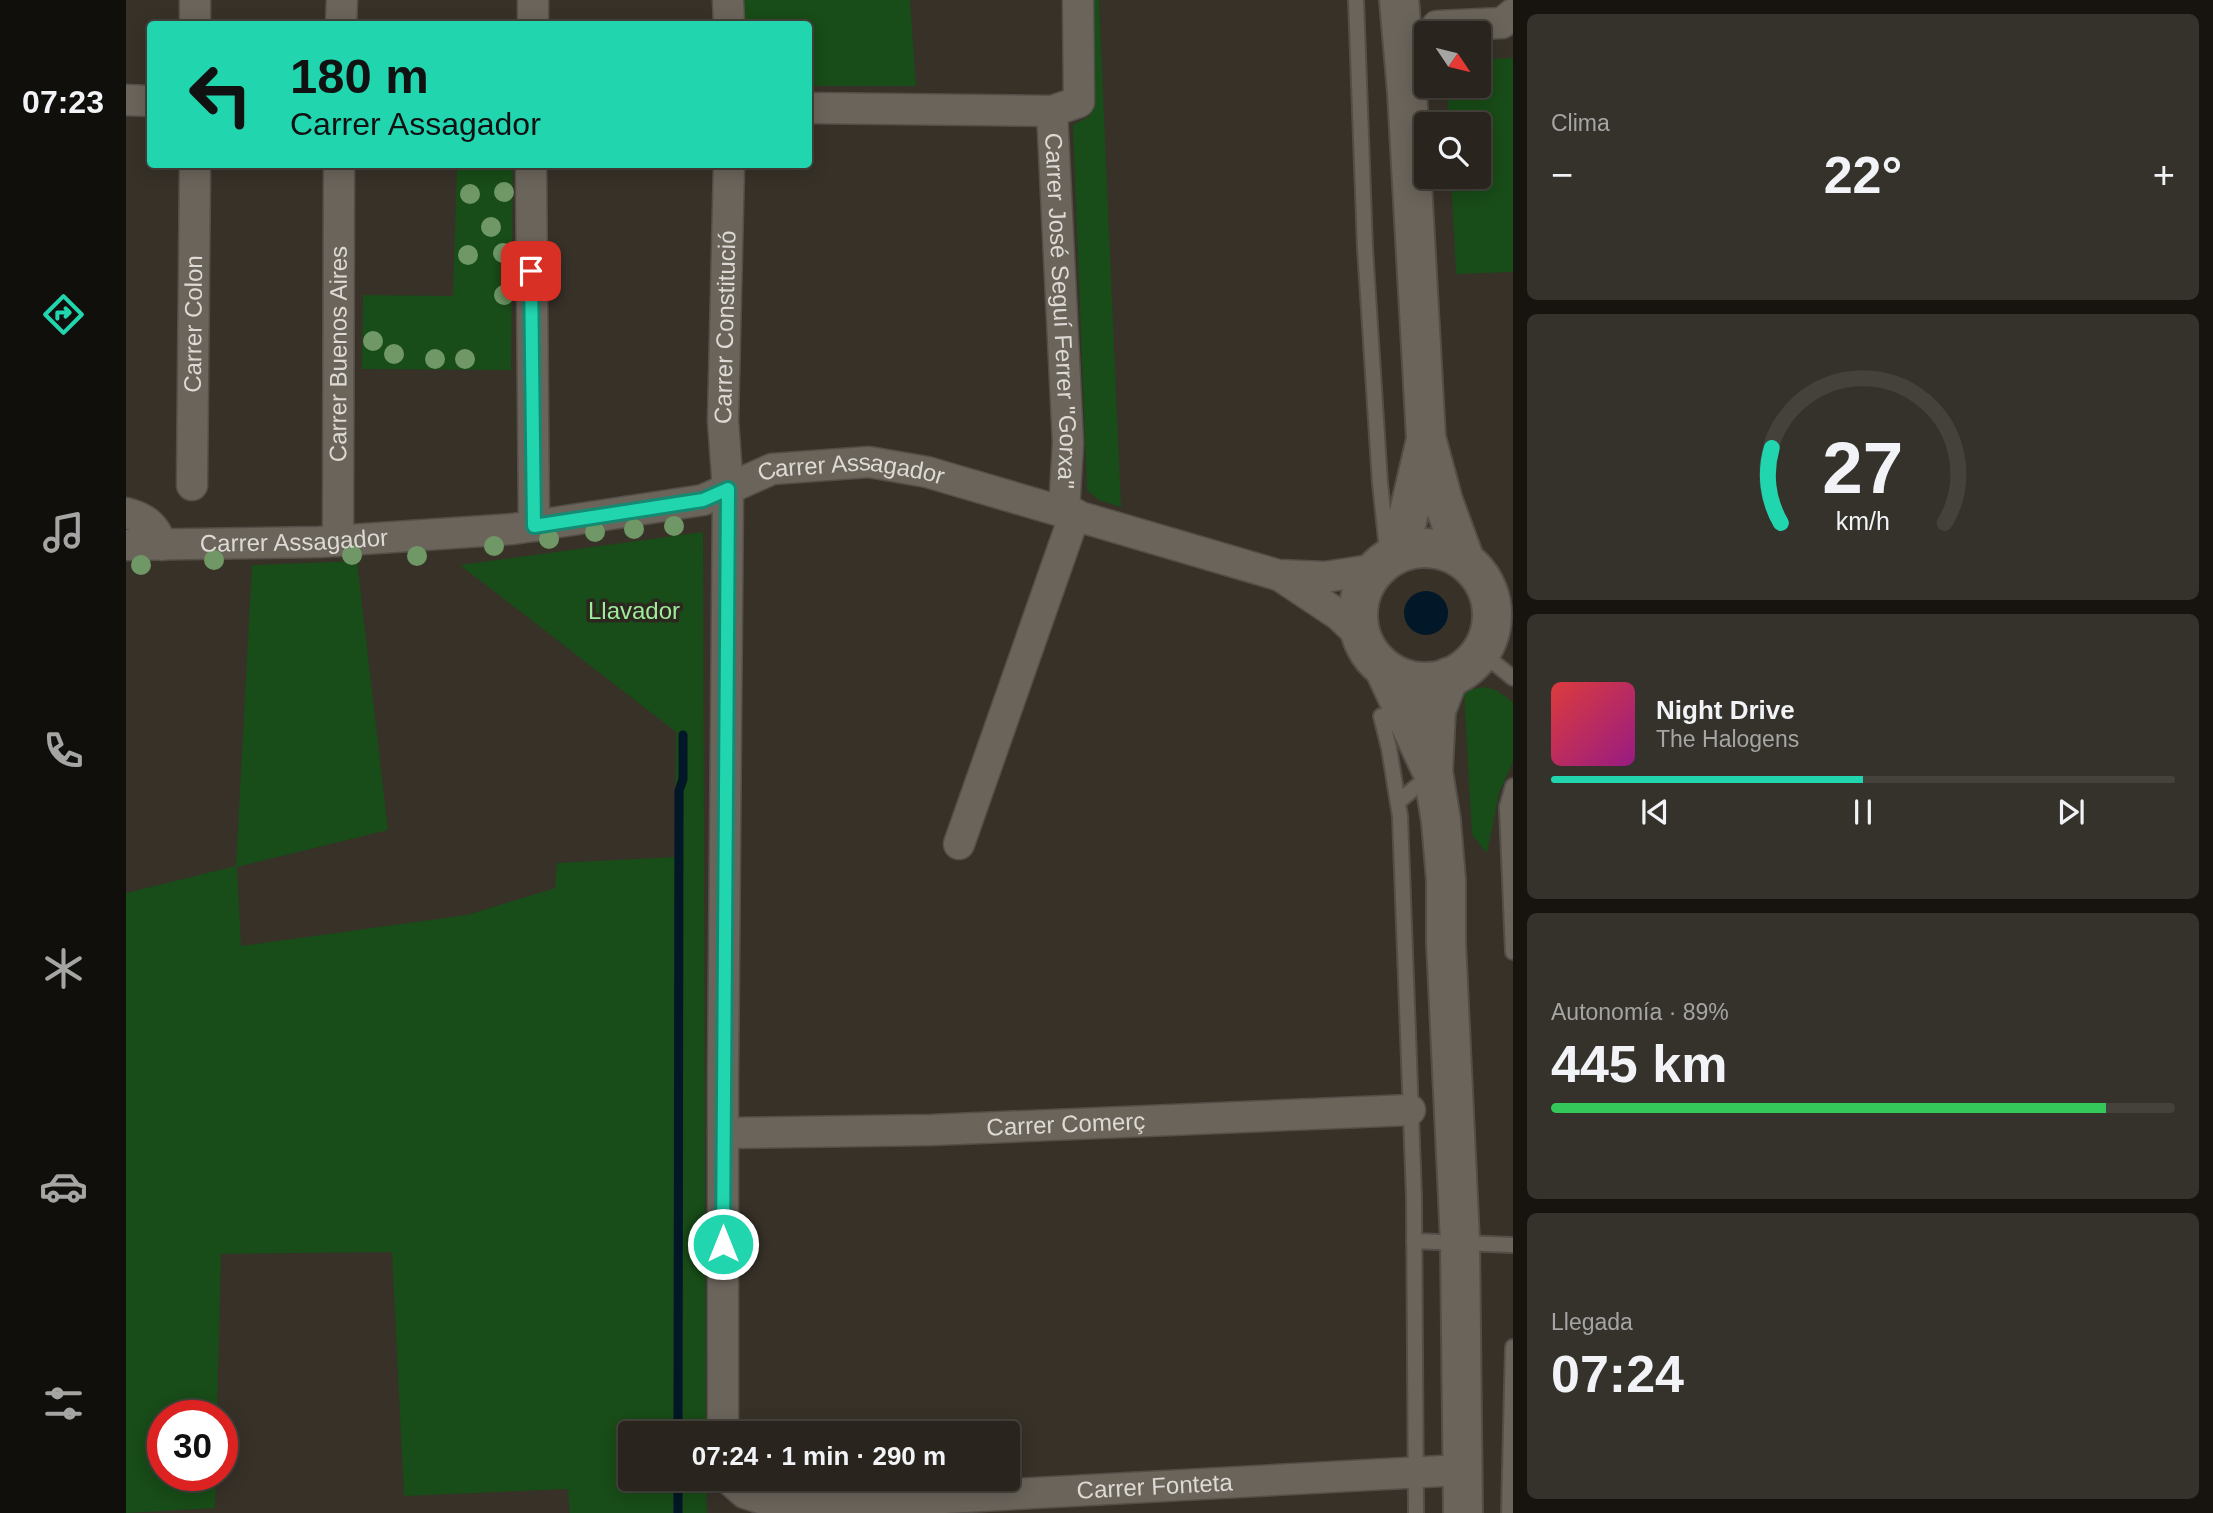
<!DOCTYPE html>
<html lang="es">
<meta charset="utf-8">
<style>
body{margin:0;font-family:Helvetica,sans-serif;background:#35312b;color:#f1f3f6;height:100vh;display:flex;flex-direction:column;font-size:26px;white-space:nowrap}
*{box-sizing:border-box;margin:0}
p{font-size:23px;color:#a5a5a4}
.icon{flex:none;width:38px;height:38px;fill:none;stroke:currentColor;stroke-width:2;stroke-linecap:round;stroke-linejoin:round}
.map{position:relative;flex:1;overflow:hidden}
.details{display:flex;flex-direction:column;gap:14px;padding:14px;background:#171410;width:700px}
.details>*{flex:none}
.banner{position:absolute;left:21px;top:21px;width:665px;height:147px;border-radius:7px;box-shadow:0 4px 18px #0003,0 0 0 2px #45423c;background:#21d5af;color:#111;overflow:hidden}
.needle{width:46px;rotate:125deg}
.buttons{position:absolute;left:1288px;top:21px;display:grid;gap:14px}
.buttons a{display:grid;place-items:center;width:77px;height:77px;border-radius:7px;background:#29251e;box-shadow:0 4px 18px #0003,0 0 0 2px #45423c;font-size:35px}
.speed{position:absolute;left:21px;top:1400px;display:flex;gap:14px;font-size:35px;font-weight:700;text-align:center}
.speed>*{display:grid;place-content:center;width:91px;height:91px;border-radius:50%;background:#29251e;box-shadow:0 4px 18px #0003,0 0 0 2px #45423c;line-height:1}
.speed .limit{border:10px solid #d22;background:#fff;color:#111}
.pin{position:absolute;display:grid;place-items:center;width:60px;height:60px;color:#fff;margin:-30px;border-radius:14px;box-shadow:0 4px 10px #0006}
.me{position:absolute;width:77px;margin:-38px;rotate:0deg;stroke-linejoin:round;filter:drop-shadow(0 0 5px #0008)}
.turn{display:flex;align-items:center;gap:24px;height:147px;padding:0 28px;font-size:32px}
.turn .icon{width:91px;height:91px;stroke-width:2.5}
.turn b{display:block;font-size:49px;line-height:60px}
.big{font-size:52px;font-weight:700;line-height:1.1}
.details .widget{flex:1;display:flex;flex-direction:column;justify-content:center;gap:10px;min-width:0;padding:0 24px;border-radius:10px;background:#35312b}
.details .dial{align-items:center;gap:0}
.dial svg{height:182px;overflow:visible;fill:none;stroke:#45423c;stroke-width:7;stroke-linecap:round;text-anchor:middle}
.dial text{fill:#f1f3f6;stroke:none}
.song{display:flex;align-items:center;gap:21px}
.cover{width:84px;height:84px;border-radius:10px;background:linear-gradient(135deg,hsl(0 70% 55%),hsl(310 70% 35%))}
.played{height:7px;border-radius:4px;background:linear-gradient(90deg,#21d5af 50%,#45423c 50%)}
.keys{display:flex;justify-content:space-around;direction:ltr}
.heat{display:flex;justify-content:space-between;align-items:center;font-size:38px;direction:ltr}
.charge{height:10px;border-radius:5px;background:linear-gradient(90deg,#34c759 89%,#45423c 0)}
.trip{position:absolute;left:492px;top:1421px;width:402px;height:70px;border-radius:7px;background:#29251e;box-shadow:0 4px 18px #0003,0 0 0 2px #45423c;font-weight:700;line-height:70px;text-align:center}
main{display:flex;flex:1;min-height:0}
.dock{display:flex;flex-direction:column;width:126px;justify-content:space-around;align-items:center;background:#100f0c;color:#a5a5a4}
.dock .icon{width:49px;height:49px}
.dock .active{color:#21d5af}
.dock b{font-size:32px;color:#f1f3f6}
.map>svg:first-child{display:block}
</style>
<main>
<nav class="dock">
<b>07:23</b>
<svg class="icon active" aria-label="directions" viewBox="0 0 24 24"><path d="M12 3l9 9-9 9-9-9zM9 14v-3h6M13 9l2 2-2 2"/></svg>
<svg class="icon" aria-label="music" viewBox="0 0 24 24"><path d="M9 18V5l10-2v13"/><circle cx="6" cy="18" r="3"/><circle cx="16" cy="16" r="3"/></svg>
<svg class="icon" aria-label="phone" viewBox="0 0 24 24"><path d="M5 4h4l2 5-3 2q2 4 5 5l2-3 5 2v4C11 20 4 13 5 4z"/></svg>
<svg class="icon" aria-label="climate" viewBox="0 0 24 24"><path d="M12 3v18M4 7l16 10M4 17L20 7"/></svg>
<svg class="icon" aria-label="car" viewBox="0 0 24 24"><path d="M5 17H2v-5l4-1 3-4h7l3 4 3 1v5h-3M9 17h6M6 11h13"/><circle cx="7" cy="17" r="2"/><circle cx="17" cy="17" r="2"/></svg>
<svg class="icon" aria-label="filters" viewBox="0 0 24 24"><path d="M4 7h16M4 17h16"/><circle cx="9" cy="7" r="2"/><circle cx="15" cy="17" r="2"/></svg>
</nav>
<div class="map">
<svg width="1387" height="1513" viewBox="0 0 1387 1513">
<rect width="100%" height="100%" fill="#373128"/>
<!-- green -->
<path fill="#184c18" d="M 618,0 L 784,0 L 790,86 L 683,86 L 682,24 L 618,24 Z
M 960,0 L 973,0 L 995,507 L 973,500 L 961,490 L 947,125 L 964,116 Z
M 1387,58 L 1387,272 L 1330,274 L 1325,177 L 1353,177 L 1353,124 L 1323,124 L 1321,86 L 1353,86 L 1353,59 Z
M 331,165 L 387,165 L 385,370 L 236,369 L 237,295 L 327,296 Z
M 577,532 L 580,1433 L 504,1433 L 504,1479 L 580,1479 L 581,1513 L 444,1513 L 442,1489 L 278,1496 L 266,1252 L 95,1254 L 91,1416 L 37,1416 L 37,1475 L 90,1475 L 89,1508 L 0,1513 L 0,893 L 110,866 L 126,565 L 231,561 L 262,830 L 111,867 L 115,946 L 341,915 L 429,888 L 431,863 L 549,857 L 550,732 L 334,565 Z
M 1357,687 L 1370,690 L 1387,702 L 1387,762 L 1373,793 L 1361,853 L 1346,835 L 1338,691 Z"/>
<!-- water -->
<path fill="#021727" d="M1278 613a22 22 0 1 1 44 0a22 22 0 1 1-44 0Z"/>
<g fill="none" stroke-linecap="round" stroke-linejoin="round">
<!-- stream -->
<path stroke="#021727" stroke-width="9" d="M 552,1433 L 553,791 L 557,779 L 557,735
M 552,1513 L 552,1479"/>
<!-- lane casing -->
<g stroke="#534f48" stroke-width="18">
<path id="lane" d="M 1230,0 L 1239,248 L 1254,483 L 1260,540
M 1355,652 L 1387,678
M 1255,716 L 1263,748 L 1274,816 L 1288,1197 L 1290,1513
M 1387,786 L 1381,807 L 1387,952
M 1272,802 L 1303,776
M 1288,1241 L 1387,1245
M 1383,1513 L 1387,1347"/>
</g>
<!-- street casing -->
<g stroke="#534f48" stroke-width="33">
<g id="street">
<path d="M 602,0 L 603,24"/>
<path d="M 69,24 L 69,0"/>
<path d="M 215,24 L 216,0"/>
<path d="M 407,24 L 407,0"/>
<path d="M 1311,26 L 1376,23 L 1387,14"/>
<path d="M 0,100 L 24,101"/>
<path d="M 682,108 L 926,111 L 953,102 L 952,0"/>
<path id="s1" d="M 926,111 L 942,443 L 938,511"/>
<path d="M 405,164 L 408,526"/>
<path id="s2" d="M 66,485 L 69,164"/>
<path d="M 0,513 C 20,518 29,526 36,545"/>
<path id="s3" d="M 212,541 L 213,164"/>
<path id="s4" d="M 0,545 L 193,542 L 387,529 L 577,500 L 646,469 L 743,462 L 801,472 L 1152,575 L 1199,577 L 1251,569"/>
<path d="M 1156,577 L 1213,615 L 1235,636"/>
<path d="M 833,844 L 949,514"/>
<path id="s5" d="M 597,1133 L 805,1130 L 1284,1110"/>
<path id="s6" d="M 597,1433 L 597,1078 L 602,489 L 597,421 L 603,164"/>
<path id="s7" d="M 603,1479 L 619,1493 L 634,1498 L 818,1498 L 1335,1470"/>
</g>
</g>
<!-- secondary casing -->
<g stroke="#534f48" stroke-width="42">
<path id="secondary" d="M 1273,0 L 1281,92 L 1300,438 L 1317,501 L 1339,561
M1232 615a67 67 0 1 1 134 0a67 67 0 1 1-134 0Z
M 1269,555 L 1281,521 L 1299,444
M 1258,668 L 1304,767
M 1323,677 L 1310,710 L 1307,772 L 1315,821 L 1320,880 L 1320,942 L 1334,1241 L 1337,1513"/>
</g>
<!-- lane -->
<use href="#lane" stroke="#6b645b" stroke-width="14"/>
<!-- street -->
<use href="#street" stroke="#6b645b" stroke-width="30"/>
<!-- secondary -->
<use href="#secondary" stroke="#6b645b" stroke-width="38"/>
</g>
<!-- trees -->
<g fill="#6f9866">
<circle cx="378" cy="192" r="10"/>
<circle cx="344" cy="194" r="10"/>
<circle cx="365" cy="227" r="10"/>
<circle cx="377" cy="253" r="10"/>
<circle cx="342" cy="255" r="10"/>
<circle cx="378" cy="295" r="10"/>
<circle cx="247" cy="341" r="10"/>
<circle cx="268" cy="354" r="10"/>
<circle cx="309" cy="359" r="10"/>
<circle cx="339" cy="359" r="10"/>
<circle cx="548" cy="526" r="10"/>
<circle cx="508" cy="529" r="10"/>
<circle cx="469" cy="532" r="10"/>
<circle cx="423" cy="539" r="10"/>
<circle cx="368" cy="546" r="10"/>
<circle cx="226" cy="555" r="10"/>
<circle cx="291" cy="556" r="10"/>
<circle cx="88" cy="560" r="10"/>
<circle cx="15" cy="565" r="10"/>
</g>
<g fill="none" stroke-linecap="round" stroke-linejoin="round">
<!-- route casing -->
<g stroke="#158a72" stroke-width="18">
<path id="route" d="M 405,271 L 408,526 L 577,500 L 602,489 L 597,1244"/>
</g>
<!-- route -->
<use href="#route" stroke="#21d5af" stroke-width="12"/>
</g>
<g text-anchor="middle" stroke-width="7" stroke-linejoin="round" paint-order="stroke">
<!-- street labels -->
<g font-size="24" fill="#ddd9d4" stroke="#2c271f">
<text dy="8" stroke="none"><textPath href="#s1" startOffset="200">Carrer José Seguí Ferrer "Gorxa"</textPath></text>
<text dy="8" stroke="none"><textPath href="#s2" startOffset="161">Carrer Colon</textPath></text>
<text dy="8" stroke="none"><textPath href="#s6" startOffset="1106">Carrer Constitució</textPath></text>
<text dy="8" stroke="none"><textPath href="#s3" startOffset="187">Carrer Buenos Aires</textPath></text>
<text dy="8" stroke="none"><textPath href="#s4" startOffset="735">Carrer Assagador</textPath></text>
<text dy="8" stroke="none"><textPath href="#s4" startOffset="168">Carrer Assagador</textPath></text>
<text dy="8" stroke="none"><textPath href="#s5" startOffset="343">Carrer Comerç</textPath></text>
<text dy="8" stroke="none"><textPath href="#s7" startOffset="432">Carrer Fonteta</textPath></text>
</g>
<!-- park labels -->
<g font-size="24" fill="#9dec99" stroke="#2c271f">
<text x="508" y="619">Llavador</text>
</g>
</g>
</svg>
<div class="buttons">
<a><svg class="needle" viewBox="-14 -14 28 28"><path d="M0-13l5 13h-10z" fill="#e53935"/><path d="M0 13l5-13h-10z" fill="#a5a5a4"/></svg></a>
<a><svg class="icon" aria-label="search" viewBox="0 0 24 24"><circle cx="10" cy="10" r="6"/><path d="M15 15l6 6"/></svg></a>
</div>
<div class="speed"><div class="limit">30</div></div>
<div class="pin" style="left:405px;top:271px;background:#d93025"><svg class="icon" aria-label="arrive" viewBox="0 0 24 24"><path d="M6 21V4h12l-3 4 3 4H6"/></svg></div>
<svg class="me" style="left:597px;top:1244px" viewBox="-20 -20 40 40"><circle r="17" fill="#21d5af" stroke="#fff" stroke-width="3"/><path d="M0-11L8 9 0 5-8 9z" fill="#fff"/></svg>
<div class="trip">07:24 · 1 min · 290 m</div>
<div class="banner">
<div class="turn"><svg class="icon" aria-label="left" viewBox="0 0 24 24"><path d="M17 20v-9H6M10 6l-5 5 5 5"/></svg><div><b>180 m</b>Carrer Assagador</div></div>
</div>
</div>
<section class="details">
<div class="widget"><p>Clima</p>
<div class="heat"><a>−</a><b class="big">22°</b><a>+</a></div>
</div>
<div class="widget dial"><svg viewBox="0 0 100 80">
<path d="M14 69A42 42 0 1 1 86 69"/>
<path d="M14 69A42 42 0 0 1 10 36" stroke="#21d5af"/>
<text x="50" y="56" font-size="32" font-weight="700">27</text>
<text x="50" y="72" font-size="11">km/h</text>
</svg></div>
<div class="widget">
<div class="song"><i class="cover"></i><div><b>Night Drive</b><p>The Halogens</p></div></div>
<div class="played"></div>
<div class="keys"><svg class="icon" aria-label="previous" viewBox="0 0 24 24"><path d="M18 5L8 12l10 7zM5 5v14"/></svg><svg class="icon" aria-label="pause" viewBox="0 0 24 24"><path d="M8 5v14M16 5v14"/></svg><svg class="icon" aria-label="next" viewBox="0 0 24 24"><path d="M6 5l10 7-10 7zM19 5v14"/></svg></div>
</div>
<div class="widget"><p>Autonomía · 89%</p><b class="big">445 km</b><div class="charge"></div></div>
<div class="widget"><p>Llegada</p><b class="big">07:24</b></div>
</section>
</main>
